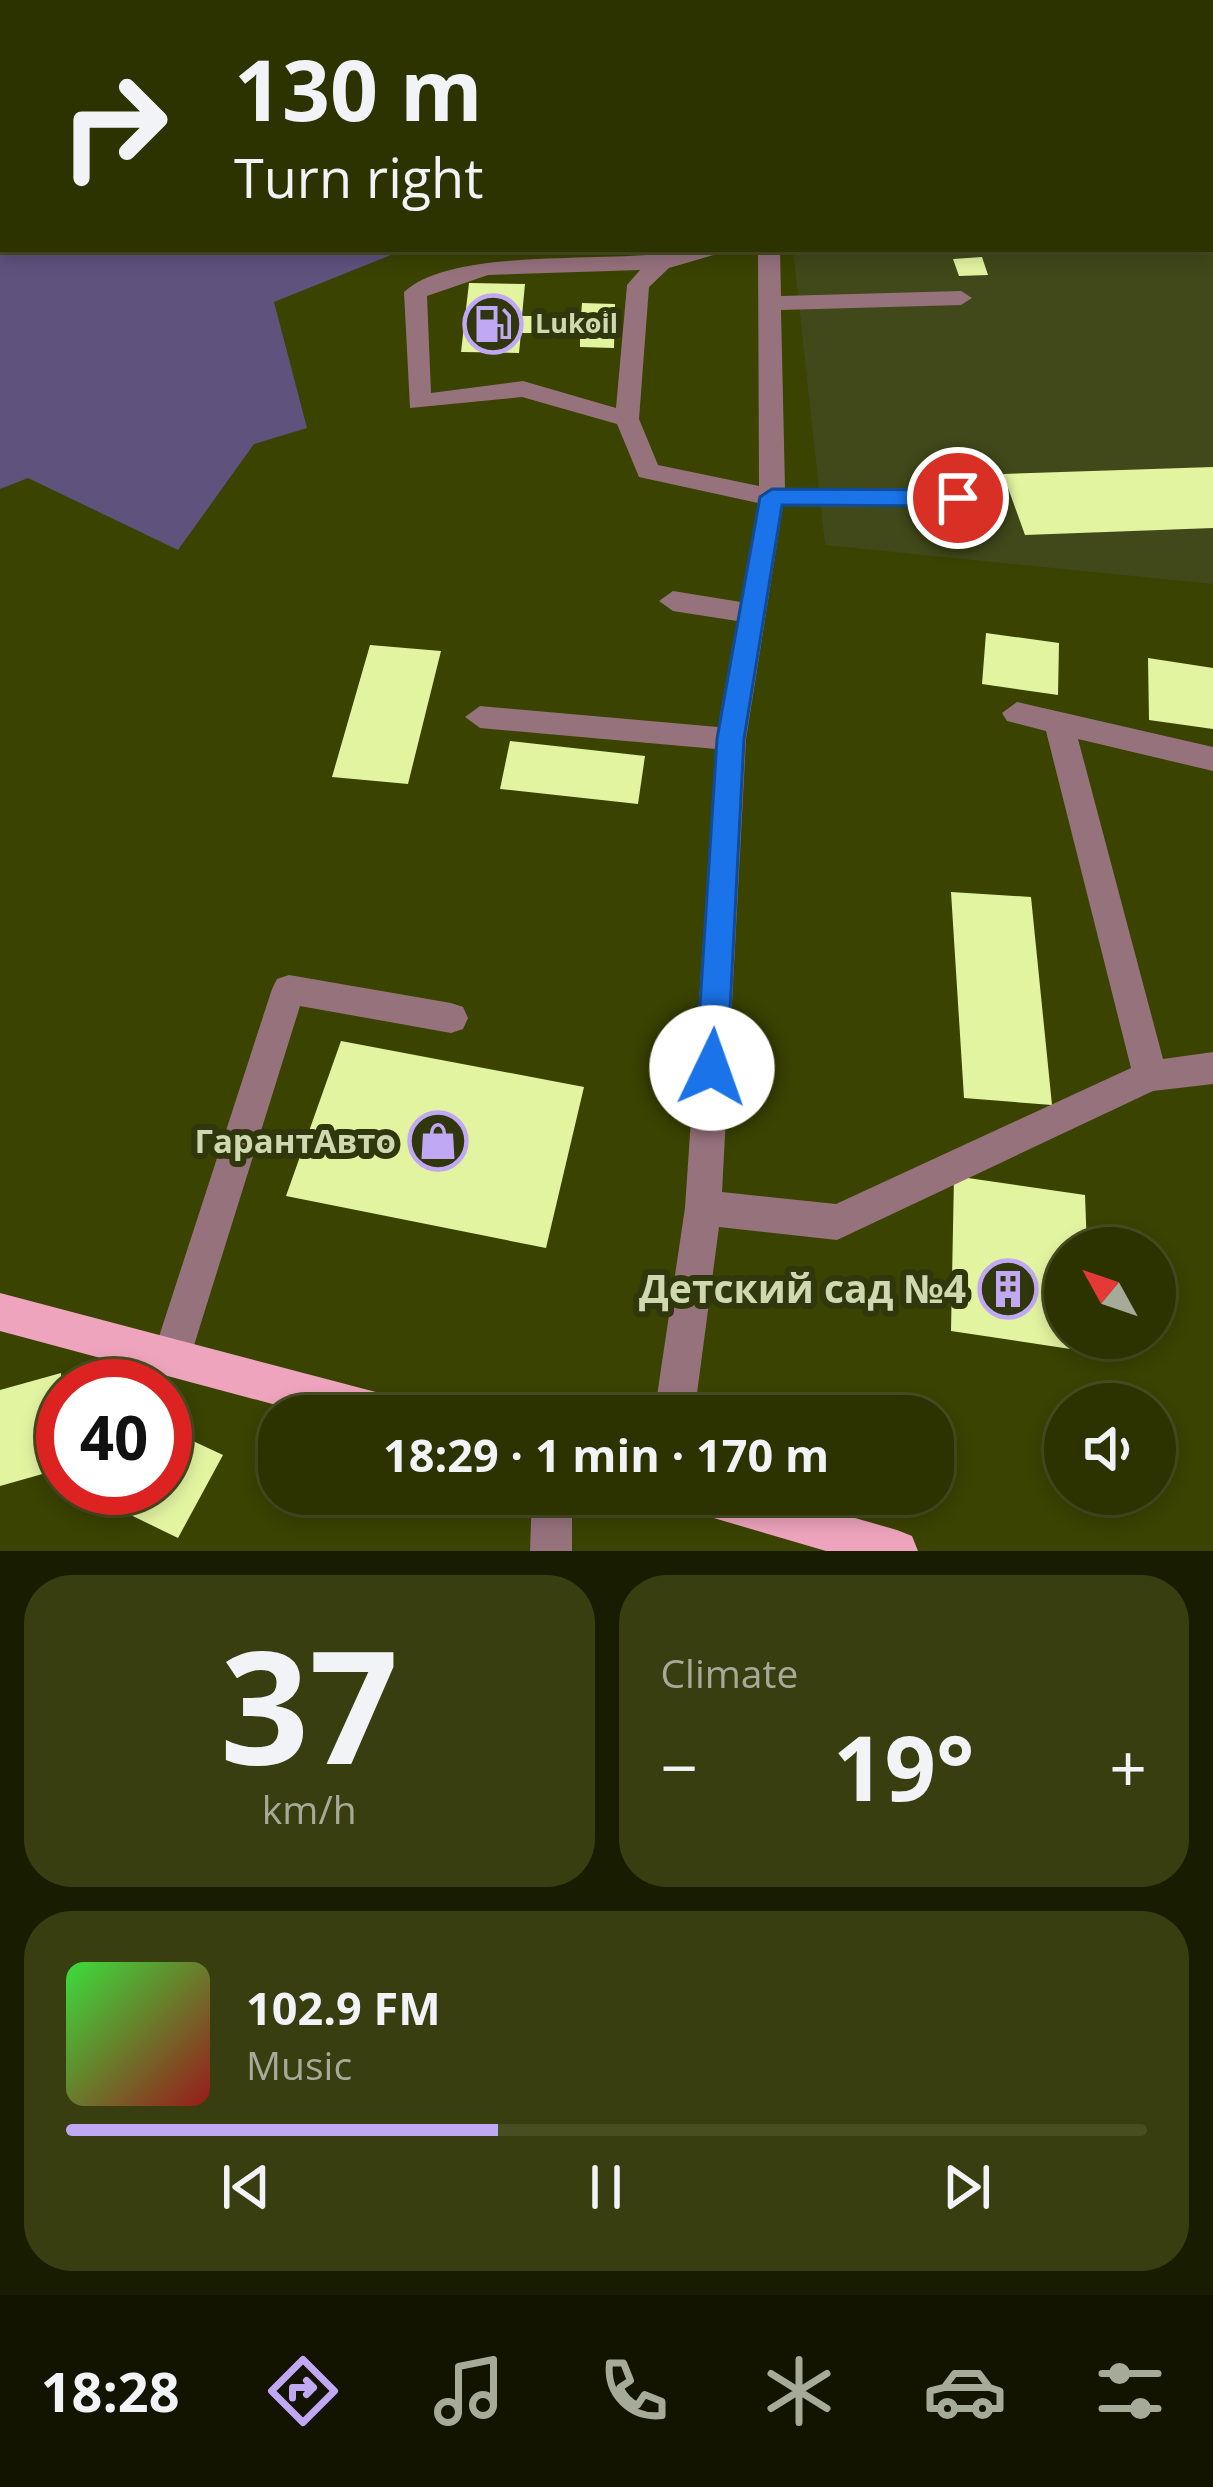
<!DOCTYPE html>
<meta charset="utf-8">
<style>
body{margin:0;font-family:"Open Sans",sans-serif;background:#383e0f;color:#f1f3f6;height:100vh;display:flex;flex-direction:column;font-size:45px;white-space:nowrap}
*{box-sizing:border-box;margin:0}
p{font-size:39px;color:#a6aa99}
.icon{flex:none;width:66px;height:66px;fill:none;stroke:currentColor;stroke-width:2;stroke-linecap:round;stroke-linejoin:round}
.map{position:relative;height:1551px;overflow:hidden}
.side{display:flex;flex-direction:column;gap:24px;padding:24px;background:#181c00;flex:1}
.side>*{flex:none}
.guide{position:absolute;left:0px;top:0px;width:1215px;height:252px;box-shadow:0 6px 18px #0003,0 0 0 3px #484d22;background:#2c3200;color:#f1f3f6;overflow:hidden}
.needle{width:78px;rotate:310deg}
.fabs{position:absolute;left:1044px;top:1227px;display:grid;gap:24px}
.fabs a{display:grid;place-items:center;width:132px;height:132px;border-radius:50%;background:#2c3200;box-shadow:0 6px 18px #0003,0 0 0 3px #484d22;font-size:60px}
.speed{position:absolute;left:36px;top:1359px;display:flex;gap:24px;font-size:60px;font-weight:700;text-align:center}
.speed>*{display:grid;place-content:center;width:156px;height:156px;border-radius:50%;background:#2c3200;box-shadow:0 6px 18px #0003,0 0 0 3px #484d22;line-height:1}
.speed .limit{border:18px solid #d22;background:#fff;color:#111}
.pin{position:absolute;display:grid;place-items:center;width:102px;height:102px;color:#fff;margin:-51px;border:6px solid #fff;border-radius:50%;box-shadow:0 3px 12px #0007}
.me{position:absolute;width:132px;margin:-66px;rotate:3deg;stroke-linejoin:round;filter:drop-shadow(0 0 9px #0008)}
.turn{display:flex;align-items:center;gap:42px;height:252px;padding:0 36px;font-size:54px}
.turn .icon{width:156px;height:156px;stroke-width:2.5}
.turn b{display:block;font-size:84px;line-height:102px}
.big{font-size:90px;font-weight:700;line-height:1.1}
.side .card{flex:1;display:flex;flex-direction:column;justify-content:center;gap:18px;min-width:0;padding:0 42px;border-radius:48px;background:#383e0f}
.side .dial{align-items:center;gap:0}
.dial b{font-size:156px;line-height:1}
.song{display:flex;align-items:center;gap:36px}
.cover{width:144px;height:144px;border-radius:18px;background:linear-gradient(135deg,hsl(120 70% 55%),hsl(0 70% 35%))}
.played{height:12px;border-radius:6px;background:linear-gradient(90deg,#c0a8f4 40%,#484d22 40%)}
.keys{display:flex;justify-content:space-around;direction:ltr}
.heat{display:flex;justify-content:space-between;align-items:center;font-size:66px;direction:ltr}
.side .tiles{flex:1;display:grid;gap:24px;grid-template-columns:1fr 1fr}
.card:last-child{grid-column:span 2}
.trip{position:absolute;left:258px;top:1395px;width:696px;height:120px;border-radius:48px;background:#2c3200;box-shadow:0 6px 18px #0003,0 0 0 3px #484d22;font-weight:700;line-height:120px;text-align:center}
.tab-bar{display:flex;height:192px;justify-content:space-around;align-items:center;background:#121400;color:#a6aa99}
.tab-bar .icon{width:84px;height:84px}
.tab-bar .on{color:#c0a8f4}
.tab-bar b{font-size:54px;color:#f1f3f6}
.map>svg:first-child{display:block}
</style>
<div class="map">
<svg width="1213" height="1551" viewBox="0 0 1213 1551">
<rect width="100%" height="100%" fill="#3a4300"/>
<!-- built -->
<path fill="#41491a" d="M 1213,77 L 1213,584 L 825,545 L 793,249 L 1212,249 Z"/>
<!-- green -->
<path fill="#5f527d" d="M 0,0 L 598,0 L 601,3 L 3,3 L 3,249 L 406,249 L 274,302 L 307,428 L 254,444 L 178,550 L 28,478 L 0,489 Z"/>
<!-- building -->
<path fill="#e3f4a1" d="M 982,257 L 988,275 L 959,276 L 953,259 Z
M 469,283 L 525,284 L 522,316 L 581,316 L 582,303 L 615,304 L 614,348 L 580,347 L 580,333 L 521,333 L 519,353 L 461,352 Z
M 1213,467 L 1213,528 L 1025,535 L 1003,474 Z
M 986,633 L 1059,643 L 1058,695 L 982,684 Z
M 370,645 L 441,651 L 408,784 L 332,777 Z
M 1148,658 L 1213,668 L 1213,729 L 1149,720 Z
M 510,741 L 645,756 L 638,804 L 500,789 Z
M 951,892 L 1031,897 L 1052,1105 L 964,1098 Z
M 341,1041 L 584,1087 L 546,1248 L 286,1196 Z
M 954,1176 L 1085,1195 L 1087,1248 L 1065,1248 L 1065,1338 L 1089,1338 L 1090,1352 L 951,1331 Z
M 61,1373 L 63,1441 L 44,1446 L 46,1473 L 0,1486 L 0,1390 Z
M 165,1428 L 223,1455 L 178,1538 L 108,1504 L 117,1488 L 165,1488 Z"/>
<g fill="none" stroke-linecap="round" stroke-linejoin="round">
<!-- minor -->
<path fill="#96727d" fill-rule="evenodd" d="M 626,0 L 645,0 L 647,3 L 628,3 Z
M 693,249 L 734,249 L 669,268 L 649,287 L 639,419 L 658,465 L 759,486 L 758,249 L 780,249 L 781,296 L 961,291 L 972,298 L 961,305 L 781,310 L 785,488 L 958,489 L 971,498 L 958,507 L 783,506 L 746,739 L 722,1192 L 836,1204 L 1131,1068 L 1046,731 L 1007,721 L 1002,713 L 1017,702 L 1213,747 L 1213,771 L 1078,739 L 1163,1059 L 1213,1052 L 1213,1084 L 1153,1091 L 837,1240 L 719,1227 L 694,1416 L 654,1416 L 685,1208 L 716,749 L 480,728 L 465,717 L 480,706 L 718,727 L 737,621 L 673,611 L 659,601 L 673,591 L 741,602 L 758,503 L 639,477 L 617,424 L 522,397 L 410,408 L 404,292 C 457,244 619,266 693,249 ZM 640,270 L 627,285 L 616,408 L 523,381 L 431,393 L 427,296 L 488,275 Z
M 289,975 L 451,1003 L 463,1007 L 468,1018 L 463,1029 L 451,1033 L 300,1006 L 191,1355 L 186,1369 L 172,1374 L 158,1369 L 153,1355 L 272,989 L 277,979 Z
M 532,1494 L 572,1494 L 572,1551 L 530,1551 Z"/>
<!-- major -->
<path fill="#eda4bc" fill-rule="evenodd" d="M 0,1293 L 391,1396 L 405,1402 L 411,1416 L 317,1416 L 0,1331 Z
M 680,1494 L 771,1494 L 897,1530 L 912,1536 L 918,1551 L 826,1551 L 700,1514 L 686,1508 Z"/>
</g>
<!-- route -->
<path fill="#1a73e8" stroke="#114b97" stroke-width="3" d="M 772,489 L 958,490 L 969,498 L 958,506 L 782,505 L 744,739 L 727,1068 L 723,1078 L 712,1082 L 701,1078 L 696,1068 L 717,739 L 760,497 Z"/>
<!-- icons -->
<defs>
<g id="fuel-ring" transform="scale(3)"><circle r="9.5" fill="#30370c" stroke="#c0a8f4" stroke-width="1.5"/><path d="M-5.5-6h7V0h2V4h1.3V-2.5L3-4.5l.8-.8L6-3V5H2.5V1h-1V6h-7ZM-4.2-4.7v3.2H.2V-4.7Z" fill="#c0a8f4"/></g>
<g id="shop-ring" transform="scale(3)"><circle r="9.5" fill="#30370c" stroke="#c0a8f4" stroke-width="1.5"/><path d="M-5-2.5h2.3a2.7 3.5 0 0 1 5.4 0H5L5.5 6h-11ZM-1.5-2.5h3a1.5 2.3 0 0 0-3 0Z" fill="#c0a8f4"/></g>
<g id="building-ring" transform="scale(3)"><circle r="9.5" fill="#30370c" stroke="#c0a8f4" stroke-width="1.5"/><path d="M-4-6H4V6H1V3H-1V6H-4ZM-2.5-4.3h1.7v1.8h-1.7ZM.8-4.3h1.7v1.8H.8ZM-2.5-1h1.7V.8h-1.7ZM.8-1h1.7V.8H.8Z" fill="#c0a8f4"/></g>
</defs>
<g fill-rule="evenodd">
<use href="#fuel-ring" x="493" y="324"/>
<use href="#shop-ring" x="438" y="1141"/>
<use href="#building-ring" x="1008" y="1289"/>
</g>
<g text-anchor="middle" stroke-width="12" stroke-linejoin="round" paint-order="stroke">
<!-- far-poi labels -->
<g font-size="27" font-weight="bold" fill="#cfd8b1" stroke="#30370c" text-anchor="start">
<text x="535" y="333">Lukoil</text>
</g>
<!-- poi labels -->
<g font-size="33" font-weight="bold" fill="#cfd8b1" stroke="#30370c" text-anchor="end">
<text x="396" y="1153">ГарантАвто</text>
</g>
<!-- near-poi labels -->
<g font-size="39" font-weight="bold" fill="#cfd8b1" stroke="#30370c" text-anchor="end">
<text x="966" y="1303">Детский сад №4</text>
</g>
</g>
</svg>
<div class="fabs">
<a><svg class="needle" viewBox="-14 -14 28 28"><path d="M0-13l5 13h-10z" fill="#e53935"/><path d="M0 13l5-13h-10z" fill="#a6aa99"/></svg></a>
<a><svg class="icon" aria-label="sound" viewBox="0 0 24 24"><path d="M4 9h4l5-4v14l-5-4H4zM17 9q2 3 0 6"/></svg></a>
</div>
<div class="speed"><div class="limit">40</div></div>
<div class="pin" style="left:958px;top:498px;background:#d93025"><svg class="icon" aria-label="arrive" viewBox="0 0 24 24"><path d="M6 21V4h12l-3 4 3 4H6"/></svg></div>
<svg class="me" style="left:712px;top:1068px" viewBox="-20 -20 40 40"><circle r="19" fill="#fff"/><path d="M0-13L10 11 0 6-10 11z" fill="#1a73e8"/></svg>
<div class="trip">18:29 · 1 min · 170 m</div>
<div class="guide">
<div class="turn"><svg class="icon" aria-label="right" viewBox="0 0 24 24"><path d="M7 20v-9h11M14 6l5 5-5 5"/></svg><div><b>130 m</b>Turn right</div></div>
</div>
</div>
<section class="side">
<div class="tiles">
<div class="card dial"><b>37</b><p>km/h</p></div>
<div class="card"><p>Climate</p>
<div class="heat"><a>−</a><b class="big">19°</b><a>+</a></div>
</div>
<div class="card">
<div class="song"><i class="cover"></i><div><b>102.9 FM</b><p>Music</p></div></div>
<div class="played"></div>
<div class="keys"><svg class="icon" aria-label="previous" viewBox="0 0 24 24"><path d="M18 5L8 12l10 7zM5 5v14"/></svg><svg class="icon" aria-label="pause" viewBox="0 0 24 24"><path d="M8 5v14M16 5v14"/></svg><svg class="icon" aria-label="next" viewBox="0 0 24 24"><path d="M6 5l10 7-10 7zM19 5v14"/></svg></div>
</div>
</div>
</section>
<nav class="tab-bar">
<b>18:28</b>
<svg class="icon on" aria-label="directions" viewBox="0 0 24 24"><path d="M12 3l9 9-9 9-9-9zM9 14v-3h6M13 9l2 2-2 2"/></svg>
<svg class="icon" aria-label="music" viewBox="0 0 24 24"><path d="M9 18V5l10-2v13"/><circle cx="6" cy="18" r="3"/><circle cx="16" cy="16" r="3"/></svg>
<svg class="icon" aria-label="phone" viewBox="0 0 24 24"><path d="M5 4h4l2 5-3 2q2 4 5 5l2-3 5 2v4C11 20 4 13 5 4z"/></svg>
<svg class="icon" aria-label="climate" viewBox="0 0 24 24"><path d="M12 3v18M4 7l16 10M4 17L20 7"/></svg>
<svg class="icon" aria-label="car" viewBox="0 0 24 24"><path d="M5 17H2v-5l4-1 3-4h7l3 4 3 1v5h-3M9 17h6M6 11h13"/><circle cx="7" cy="17" r="2"/><circle cx="17" cy="17" r="2"/></svg>
<svg class="icon" aria-label="filters" viewBox="0 0 24 24"><path d="M4 7h16M4 17h16"/><circle cx="9" cy="7" r="2"/><circle cx="15" cy="17" r="2"/></svg>
</nav>
